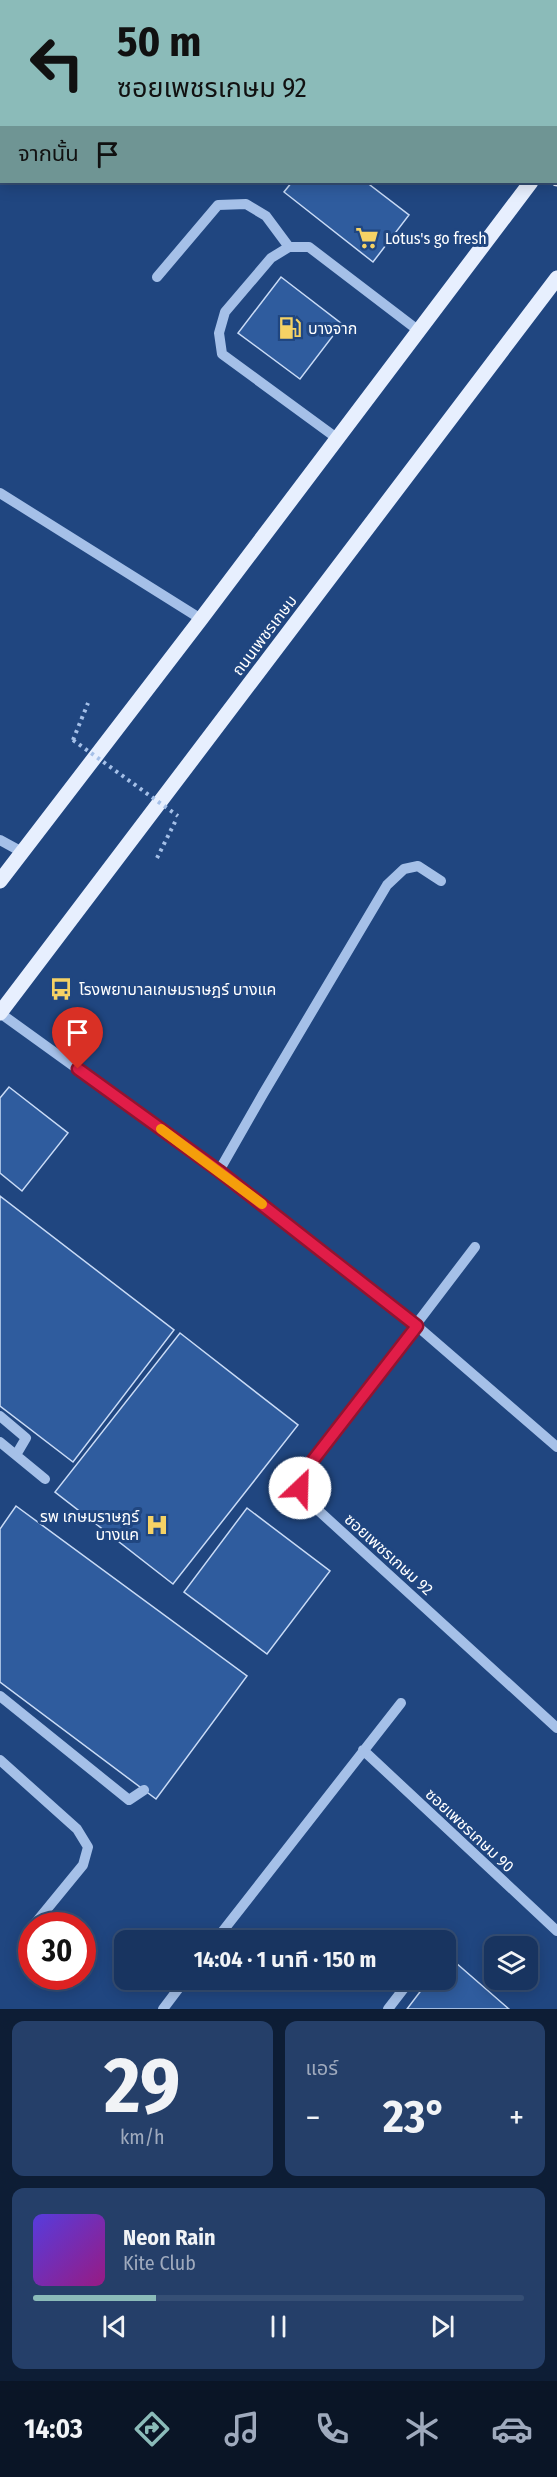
<!DOCTYPE html>
<html lang="th">
<meta charset="utf-8">
<style>
body{margin:0;font-family:"Fira Sans Condensed","Noto Sans Thai",sans-serif;background:#253f69;color:#f1f3f6;height:100vh;display:flex;flex-direction:column;font-size:22px;white-space:nowrap}
*{box-sizing:border-box;margin:0}
p{font-size:20px;color:#9faabd}
.icon{flex:none;width:33px;height:33px;fill:none;stroke:currentColor;stroke-width:2;stroke-linecap:round;stroke-linejoin:round}
.map{position:relative;height:2009px;overflow:hidden}
.sheet{display:flex;flex-direction:column;gap:12px;padding:12px;background:#0d1d35;flex:1}
.sheet>*{flex:none}
.hud{position:absolute;left:0px;top:0px;width:558px;height:183px;box-shadow:0 3px 15px #0003,0 0 0 2px #364f75;background:#8bbbb9;color:#111;overflow:hidden}
.fabs{position:absolute;left:484px;top:1936px;display:grid;gap:12px}
.fabs a{display:grid;place-items:center;width:54px;height:54px;border-radius:12px;background:#183460;box-shadow:0 3px 15px #0003,0 0 0 2px #364f75;font-size:30px}
.speed{position:absolute;left:18px;top:1912px;display:flex;gap:12px;font-size:30px;font-weight:700;text-align:center}
.speed>*{display:grid;place-content:center;width:78px;height:78px;border-radius:50%;background:#183460;box-shadow:0 3px 15px #0003,0 0 0 2px #364f75;line-height:1}
.speed .limit{border:9px solid #d22;background:#fff;color:#111}
.pin{position:absolute;display:grid;place-items:center;width:51px;height:51px;color:#fff;margin:-62px -26px;border-radius:50% 50% 50% 0;rotate:-45deg;box-shadow:0 0 6px #0007}
.pin .icon{rotate:45deg}
.me{position:absolute;width:66px;margin:-33px;rotate:24deg;stroke-linejoin:round;filter:drop-shadow(0 0 4px #0008)}
.turn{display:flex;align-items:center;gap:21px;height:126px;padding:0 18px;font-size:27px}
.turn .icon{width:78px;height:78px;stroke-width:2.5}
.turn b{display:block;font-size:42px;line-height:51px}
.then{display:flex;align-items:center;height:57px;padding:0 18px;background:#0003;gap:12px;font-size:22px}
.big{font-size:45px;font-weight:700;line-height:1.1}
.sheet .tile{flex:1;display:flex;flex-direction:column;justify-content:center;gap:9px;min-width:0;padding:0 21px;border-radius:12px;background:#253f69}
.sheet .dial{align-items:center;gap:0}
.dial b{font-size:78px;line-height:1}
.song{display:flex;align-items:center;gap:18px}
.cover{width:72px;height:72px;border-radius:9px;background:linear-gradient(135deg,hsl(250 70% 55%),hsl(310 70% 35%))}
.played{height:6px;border-radius:3px;background:linear-gradient(90deg,#8bbbb9 25%,#364f75 25%)}
.keys{display:flex;justify-content:space-around;direction:ltr}
.heat{display:flex;justify-content:space-between;align-items:center;font-size:33px;direction:ltr}
.sheet .tiles{flex:1;display:grid;gap:12px;grid-template-columns:1fr 1fr}
.tile:last-child{grid-column:span 2}
.trip{position:absolute;left:114px;top:1930px;width:342px;height:60px;border-radius:12px;background:#183460;box-shadow:0 3px 15px #0003,0 0 0 2px #364f75;font-weight:700;line-height:60px;text-align:center}
.tab-bar{display:flex;height:96px;justify-content:space-around;align-items:center;background:#0a1526;color:#9faabd}
.tab-bar .icon{width:42px;height:42px}
.tab-bar .on{color:#8bbbb9}
.tab-bar b{font-size:27px;color:#f1f3f6}
.map>svg:first-child{display:block}
</style>
<div class="map">
<svg width="557" height="2009" viewBox="0 0 557 2009">
<rect width="100%" height="100%" fill="#204680"/>
<!-- building -->
<path fill="#2f5c9e" stroke="#c9dbf6" stroke-width="1.5" d="M 292,182 L 366,182 L 409,215 L 373,262 L 284,192 Z
M 281,277 L 342,324 L 300,379 L 238,333 Z
M 9,1087 L 68,1133 L 22,1191 L 0,1173 L 0,1098 Z
M 0,1196 L 174,1330 L 73,1462 L 0,1406 Z
M 180,1333 L 298,1425 L 173,1584 L 55,1492 Z
M 16,1506 L 247,1676 L 156,1799 L 0,1682 L 0,1529 Z
M 247,1508 L 330,1571 L 267,1654 L 184,1592 Z
M 448,1956 L 509,2009 L 407,2009 L 429,1980 L 446,1980 L 446,1959 Z"/>
<g fill="none" stroke-linecap="round" stroke-linejoin="round">
<!-- path -->
<path stroke="#a5c0e8" stroke-width="4" stroke-dasharray="3 4.5" stroke-linecap="butt" d="M 73,740 L 88,703
M 157,858 L 176,820"/>
<!-- minor -->
<path stroke="#a5c0e8" stroke-width="10" d="M 291,0 L 293,2
M 499,0 L 501,2
M 556,41 L 557,41
M 157,277 L 218,205 L 246,204 L 266,216 L 289,247
M 338,439 L 222,354 L 219,333 L 225,312 L 271,258 L 289,247 L 309,247 L 419,331
M 0,493 L 201,619
M 0,840 L 22,852
M 0,1013 L 219,1171 L 417,1326 L 557,1447
M 219,1171 L 263,1094 L 387,885 L 404,869 L 418,866 L 441,881
M 475,1247 L 300,1477 L 300,1488 L 308,1501 L 557,1728
M 0,1416 L 26,1438 L 16,1455
M 0,1442 L 45,1479
M 0,1696 L 129,1800 L 144,1790
M 363,1750 L 557,1931
M 0,1760 L 77,1829 L 88,1847 L 83,1865 L 33,1926
M 215,1941 L 401,1703
M 163,2009 L 185,1980
M 388,2009 L 405,1987"/>
<!-- major -->
<path stroke="#e7effe" stroke-width="15" d="M 556,148 L 557,147
M 556,178 L 557,179
M 0,881 L 201,619 L 531,182
M 0,1013 L 557,278"/>
<!-- path-bridge -->
<path stroke="#a5c0e8" stroke-width="4" stroke-dasharray="3 4.5" stroke-linecap="butt" d="M 73,740 L 178,816"/>
</g>
<g fill="none" stroke-linecap="round" stroke-linejoin="round">
<!-- route casing -->
<g stroke="#92132f" stroke-width="15">
<path id="route" d="M 78,1069 L 219,1171 L 417,1326 L 300,1477 L 300,1488"/>
</g>
<!-- route -->
<use href="#route" stroke="#e11d48" stroke-width="10"/>
<!-- slow -->
<path stroke="#f59e0b" stroke-width="10" d="M 161,1129 L 262,1204"/>
</g>
<!-- icons -->
<defs>
<g id="supermarket-bare" transform="scale(1.8)"><path d="M-6-5.5h2.5l.6 2H6L4.5 2H-2.5L-4.4-4H-6ZM-1.5 3.2a1.3 1.3 0 1 0 .1 0ZM3 3.2a1.3 1.3 0 1 0 .1 0Z" fill="#f5d265" stroke="#204680" stroke-width="2.5" paint-order="stroke"/></g>
<g id="fuel-bare" transform="scale(1.8)"><path d="M-5.5-6h7V0h2V4h1.3V-2.5L3-4.5l.8-.8L6-3V5H2.5V1h-1V6h-7ZM-4.2-4.7v3.2H.2V-4.7Z" fill="#f5d265" stroke="#204680" stroke-width="2.5" paint-order="stroke"/></g>
<g id="bus-bare" transform="scale(1.8)"><path d="M-5-6H5V4H4V6H2V4H-2V6H-4V4H-5ZM-3.5-4V0h7V-4ZM-3.5 1.2v1.5H-2V1.2ZM2 1.2v1.5H3.5V1.2Z" fill="#f5d265" stroke="#204680" stroke-width="2.5" paint-order="stroke"/></g>
<g id="hospital-bare" transform="scale(1.8)"><path d="M-5-5h3v3.5h4V-5h3V5h-3V1.5h-4V5h-3Z" fill="#f5d265" stroke="#204680" stroke-width="2.5" paint-order="stroke"/></g>
</defs>
<g fill-rule="evenodd">
<use href="#supermarket-bare" x="367" y="238"/>
<use href="#fuel-bare" x="290" y="328"/>
<use href="#bus-bare" x="61" y="989"/>
<use href="#hospital-bare" x="157" y="1525"/>
</g>
<g text-anchor="middle" stroke-width="6" stroke-linejoin="round" paint-order="stroke">
<!-- poi labels -->
<g font-size="16" fill="#fff" stroke="#204680" text-anchor="start">
<text x="385" y="244">Lotus's go fresh</text>
<text x="308" y="334">บางจาก</text>
<text x="79" y="995">โรงพยาบาลเกษมราษฎร์ บางแค</text>
<text x="139" y="1522" text-anchor="end">รพ เกษมราษฎร์<tspan x="139" dy="18">บางแค</tspan></text>
</g>
<!-- street labels -->
<g font-size="16" fill="#fff" stroke="#204680">
<text transform="translate(264 635) rotate(-53)" y="6">ถนนเพชรเกษม</text>
<text transform="translate(389 1554) rotate(42)" y="6">ซอยเพชรเกษม 92</text>
<text transform="translate(470 1830) rotate(43)" y="6">ซอยเพชรเกษม 90</text>
</g>
</g>
</svg>
<div class="fabs">
<a><svg class="icon" aria-label="layers" viewBox="0 0 24 24"><path d="M12 4l9 5-9 5-9-5zM3 14l9 5 9-5"/></svg></a>
</div>
<div class="speed"><div class="limit">30</div></div>
<div class="pin" style="left:78px;top:1069px;background:#d93025"><svg class="icon" aria-label="arrive" viewBox="0 0 24 24"><path d="M6 21V4h12l-3 4 3 4H6"/></svg></div>
<svg class="me" style="left:300px;top:1488px" viewBox="-20 -20 40 40"><circle r="19" fill="#fff"/><path d="M0-13L10 11 0 6-10 11z" fill="#e11d48"/></svg>
<div class="trip">14:04 · 1 นาที · 150 m</div>
<div class="hud">
<div class="turn"><svg class="icon" aria-label="left" viewBox="0 0 24 24"><path d="M17 20v-9H6M10 6l-5 5 5 5"/></svg><div><b>50 m</b>ซอยเพชรเกษม 92</div></div>
<div class="then">จากนั้น<svg class="icon" aria-label="arrive" viewBox="0 0 24 24"><path d="M6 21V4h12l-3 4 3 4H6"/></svg></div>
</div>
</div>
<section class="sheet">
<div class="tiles">
<div class="tile dial"><b>29</b><p>km/h</p></div>
<div class="tile"><p>แอร์</p>
<div class="heat"><a>−</a><b class="big">23°</b><a>+</a></div>
</div>
<div class="tile">
<div class="song"><i class="cover"></i><div><b>Neon Rain</b><p>Kite Club</p></div></div>
<div class="played"></div>
<div class="keys"><svg class="icon" aria-label="previous" viewBox="0 0 24 24"><path d="M18 5L8 12l10 7zM5 5v14"/></svg><svg class="icon" aria-label="pause" viewBox="0 0 24 24"><path d="M8 5v14M16 5v14"/></svg><svg class="icon" aria-label="next" viewBox="0 0 24 24"><path d="M6 5l10 7-10 7zM19 5v14"/></svg></div>
</div>
</div>
</section>
<nav class="tab-bar">
<b>14:03</b>
<svg class="icon on" aria-label="directions" viewBox="0 0 24 24"><path d="M12 3l9 9-9 9-9-9zM9 14v-3h6M13 9l2 2-2 2"/></svg>
<svg class="icon" aria-label="music" viewBox="0 0 24 24"><path d="M9 18V5l10-2v13"/><circle cx="6" cy="18" r="3"/><circle cx="16" cy="16" r="3"/></svg>
<svg class="icon" aria-label="phone" viewBox="0 0 24 24"><path d="M5 4h4l2 5-3 2q2 4 5 5l2-3 5 2v4C11 20 4 13 5 4z"/></svg>
<svg class="icon" aria-label="climate" viewBox="0 0 24 24"><path d="M12 3v18M4 7l16 10M4 17L20 7"/></svg>
<svg class="icon" aria-label="car" viewBox="0 0 24 24"><path d="M5 17H2v-5l4-1 3-4h7l3 4 3 1v5h-3M9 17h6M6 11h13"/><circle cx="7" cy="17" r="2"/><circle cx="17" cy="17" r="2"/></svg>
</nav>
